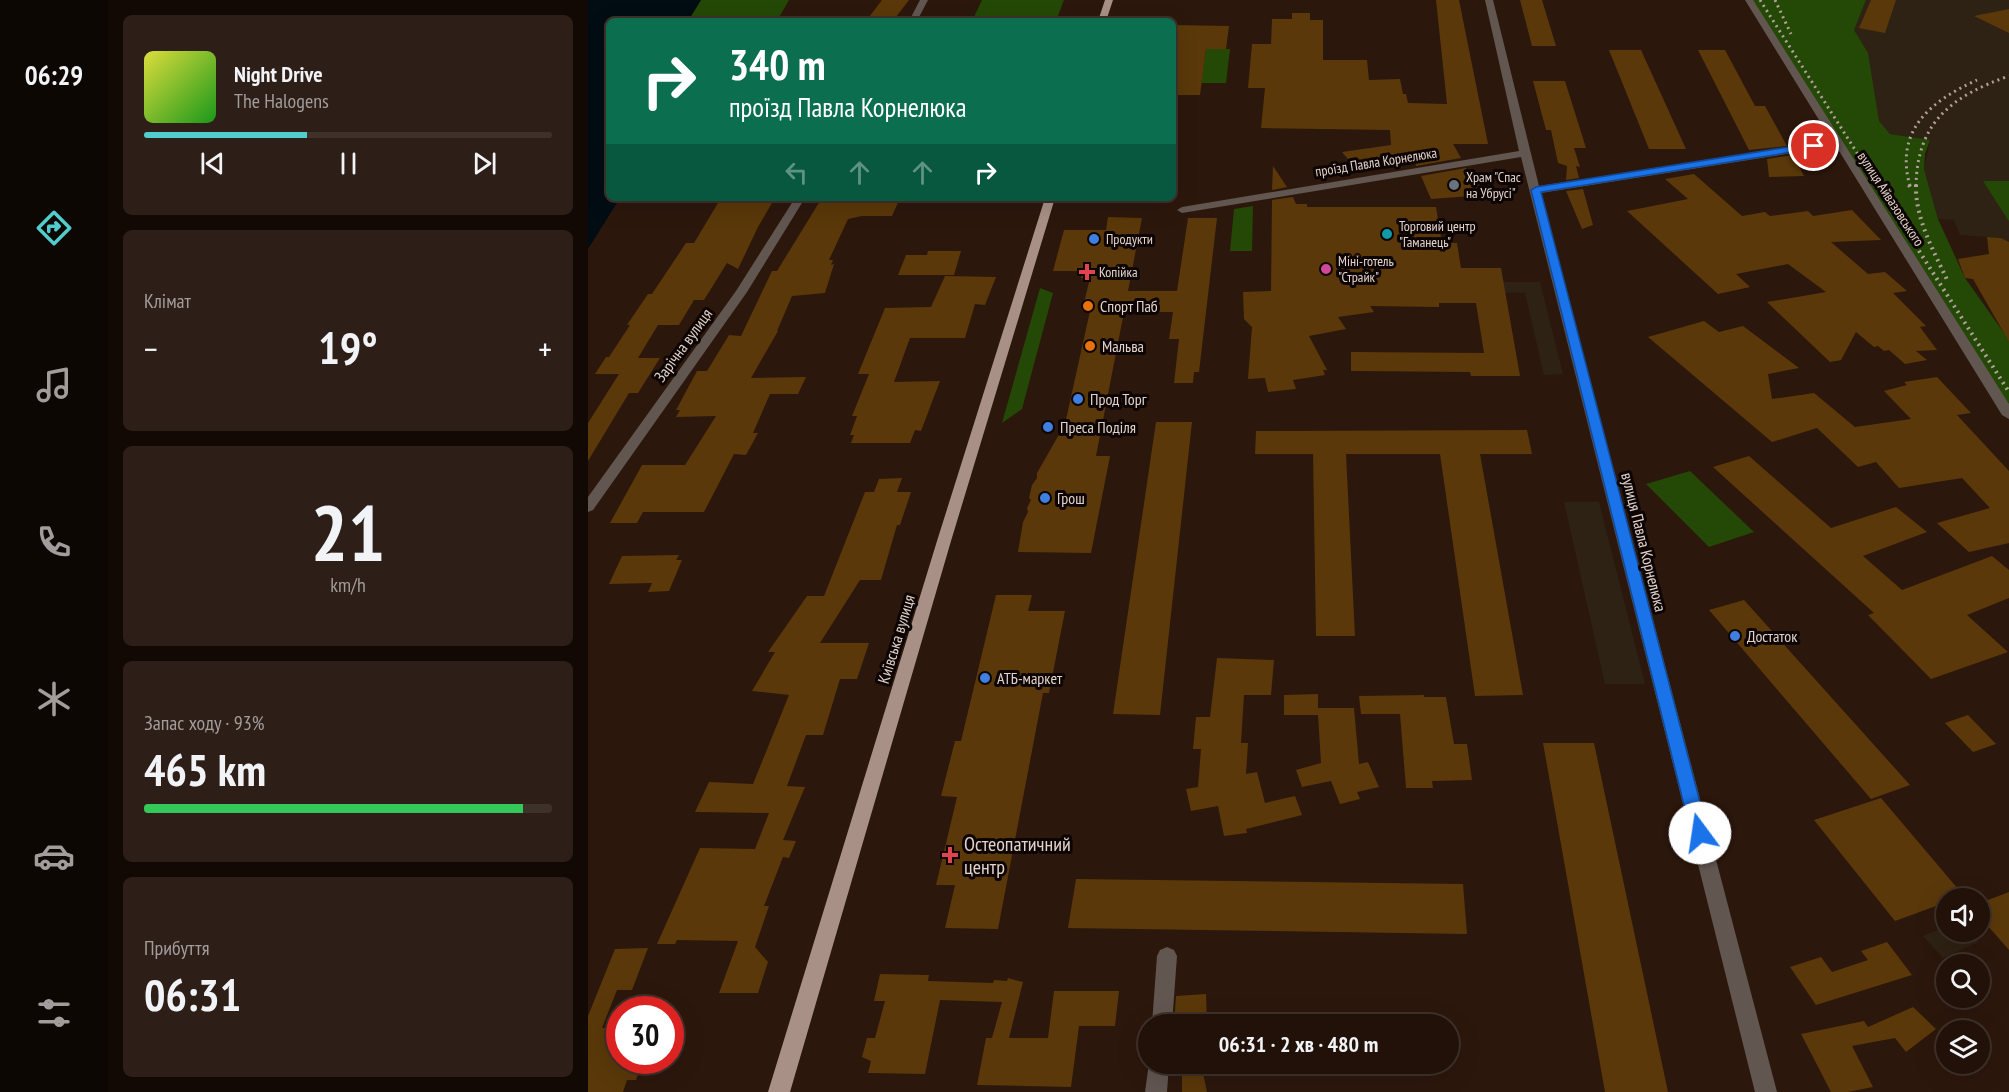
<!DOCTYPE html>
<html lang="uk">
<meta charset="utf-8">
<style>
body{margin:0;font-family:"PT Sans Narrow",sans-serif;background:#2d1f17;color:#f1f3f6;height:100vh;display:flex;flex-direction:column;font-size:22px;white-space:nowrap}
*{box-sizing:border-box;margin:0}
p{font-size:20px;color:#a29d9c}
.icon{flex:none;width:33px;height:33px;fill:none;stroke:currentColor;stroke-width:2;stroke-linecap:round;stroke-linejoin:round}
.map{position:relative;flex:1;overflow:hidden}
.details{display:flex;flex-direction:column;gap:15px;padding:15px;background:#120905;width:480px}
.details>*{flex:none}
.hud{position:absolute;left:18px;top:18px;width:570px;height:183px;border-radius:9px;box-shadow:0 6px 24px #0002,0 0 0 2px #3e312a;background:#0b6e4f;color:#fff;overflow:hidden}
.fabs{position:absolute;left:1348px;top:888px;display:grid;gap:12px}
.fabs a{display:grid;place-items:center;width:54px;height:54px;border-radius:50%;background:#211109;box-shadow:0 6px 24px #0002,0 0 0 2px #3e312a;font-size:30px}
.speed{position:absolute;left:18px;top:996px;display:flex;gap:12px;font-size:30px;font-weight:700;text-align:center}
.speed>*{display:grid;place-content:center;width:78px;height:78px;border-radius:50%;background:#211109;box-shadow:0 6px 24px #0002,0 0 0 2px #3e312a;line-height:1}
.speed .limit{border:9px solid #d22;background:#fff;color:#111}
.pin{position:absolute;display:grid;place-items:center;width:51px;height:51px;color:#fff;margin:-26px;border:3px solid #fff;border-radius:50%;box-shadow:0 2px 6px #0007}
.me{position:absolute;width:66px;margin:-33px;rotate:346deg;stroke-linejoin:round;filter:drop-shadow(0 0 4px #0008)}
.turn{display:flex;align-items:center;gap:21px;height:126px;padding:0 24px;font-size:27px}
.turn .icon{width:78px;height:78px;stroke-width:2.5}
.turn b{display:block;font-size:42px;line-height:51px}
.lanes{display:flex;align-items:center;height:57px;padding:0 24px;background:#0003;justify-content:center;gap:30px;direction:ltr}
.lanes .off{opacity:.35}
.big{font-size:45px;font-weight:600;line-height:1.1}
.details .tile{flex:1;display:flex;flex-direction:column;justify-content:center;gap:9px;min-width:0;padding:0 21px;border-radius:9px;background:#2d1f17}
.details .dial{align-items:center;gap:0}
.dial b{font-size:78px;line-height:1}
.song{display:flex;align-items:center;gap:18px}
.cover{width:72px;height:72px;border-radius:9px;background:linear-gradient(135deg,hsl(60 70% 55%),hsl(120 70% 35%))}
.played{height:6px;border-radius:3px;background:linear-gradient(90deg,#52cdcd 40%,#3e312a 40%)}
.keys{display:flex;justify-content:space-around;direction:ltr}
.heat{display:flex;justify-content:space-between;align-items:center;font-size:33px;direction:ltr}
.charge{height:9px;border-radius:4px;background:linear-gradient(90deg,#34c759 93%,#3e312a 0)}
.trip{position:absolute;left:550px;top:1014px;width:321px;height:60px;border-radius:30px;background:#211109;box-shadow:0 6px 24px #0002,0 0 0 2px #3e312a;font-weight:600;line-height:60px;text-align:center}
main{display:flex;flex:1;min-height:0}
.dock{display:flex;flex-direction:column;width:108px;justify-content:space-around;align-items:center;background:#0d0704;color:#a29d9c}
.dock .icon{width:42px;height:42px}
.dock .active{color:#52cdcd}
.dock b{font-size:27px;color:#f1f3f6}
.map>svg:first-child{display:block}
</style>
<main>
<nav class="dock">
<b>06:29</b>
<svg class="icon active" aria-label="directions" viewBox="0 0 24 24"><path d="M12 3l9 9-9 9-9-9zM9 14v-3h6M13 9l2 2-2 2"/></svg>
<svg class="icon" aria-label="music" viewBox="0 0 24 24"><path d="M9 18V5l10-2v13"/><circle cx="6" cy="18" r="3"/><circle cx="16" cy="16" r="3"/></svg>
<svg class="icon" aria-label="phone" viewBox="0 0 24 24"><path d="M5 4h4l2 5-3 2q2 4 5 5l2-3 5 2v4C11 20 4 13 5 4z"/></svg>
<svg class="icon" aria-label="climate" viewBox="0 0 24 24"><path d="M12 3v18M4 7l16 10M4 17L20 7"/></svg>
<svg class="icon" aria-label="car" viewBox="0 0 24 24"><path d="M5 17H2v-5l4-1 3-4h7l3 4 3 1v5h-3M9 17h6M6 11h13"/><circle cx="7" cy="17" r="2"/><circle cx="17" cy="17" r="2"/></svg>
<svg class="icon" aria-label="filters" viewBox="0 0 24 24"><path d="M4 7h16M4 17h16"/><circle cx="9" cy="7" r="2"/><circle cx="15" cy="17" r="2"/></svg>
</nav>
<section class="details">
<div class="tile">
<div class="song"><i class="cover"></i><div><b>Night Drive</b><p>The Halogens</p></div></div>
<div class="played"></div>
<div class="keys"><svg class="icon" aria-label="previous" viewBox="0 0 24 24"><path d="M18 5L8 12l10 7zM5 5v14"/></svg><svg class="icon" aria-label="pause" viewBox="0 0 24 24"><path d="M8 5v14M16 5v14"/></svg><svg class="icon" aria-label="next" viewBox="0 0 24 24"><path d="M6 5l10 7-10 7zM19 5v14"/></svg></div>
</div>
<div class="tile"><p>Клімат</p>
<div class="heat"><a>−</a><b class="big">19°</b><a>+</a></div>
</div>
<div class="tile dial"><b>21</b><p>km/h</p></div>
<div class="tile"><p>Запас ходу · 93%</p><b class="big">465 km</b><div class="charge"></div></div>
<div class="tile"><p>Прибуття</p><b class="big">06:31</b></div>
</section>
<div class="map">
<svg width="1421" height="1092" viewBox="0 0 1421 1092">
<rect width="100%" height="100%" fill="#2c170c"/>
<!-- industrial -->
<path fill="#2d2213" d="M 1278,0 L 1421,0 L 1421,242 L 1413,238 L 1372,235 L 1366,220 L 1350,219 L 1336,169 L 1342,140 L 1302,134 L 1291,121 L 1265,30 Z
M 891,282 L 952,282 L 975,374 L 956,375 L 937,293 L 892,292 Z
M 976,502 L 1011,502 L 1057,684 L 1017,684 Z
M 1359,926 L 1359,932 L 1381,932 L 1391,942 L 1355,958 L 1335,936 Z"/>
<!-- green -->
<path fill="#244805" d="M 113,0 L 201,0 L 189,21 L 100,21 Z
M 394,0 L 476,0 L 468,21 L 384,21 Z
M 1161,0 L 1278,0 L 1266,30 L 1280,53 L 1291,121 L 1302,134 L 1342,140 L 1337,154 L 1336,169 L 1350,219 L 1377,278 L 1421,340 L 1421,415 Z
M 618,49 L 642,49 L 638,83 L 613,83 Z
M 1395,181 L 1421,181 L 1421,221 L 1420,220 Z
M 665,206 L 664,251 L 642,251 L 646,209 Z
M 452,288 L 465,293 L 434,409 L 414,423 Z
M 1102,471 L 1166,532 L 1121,547 L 1058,484 Z"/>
<!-- water -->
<path fill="#010c13" d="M 0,0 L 113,0 L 100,21 L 21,21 L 21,198 L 32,198 L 0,249 Z"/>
<!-- building -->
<path fill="#5a3809" d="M 294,0 L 321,0 L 305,21 L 278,21 Z
M 848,0 L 871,0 L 900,144 L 865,144 L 873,158 L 828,166 L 827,162 L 770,171 L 754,152 L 803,145 L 802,130 L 673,128 L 677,88 L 660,88 L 664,44 L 683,44 L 684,19 L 704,19 L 704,13 L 722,13 L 722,20 L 735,20 L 735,60 L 779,60 L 781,80 L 812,79 L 815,94 L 818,94 L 820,103 L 859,104 Z
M 932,0 L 954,0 L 968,46 L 944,46 Z
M 1283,0 L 1308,0 L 1297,33 L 1271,28 Z
M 1421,9 L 1421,33 L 1386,16 Z
M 585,25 L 641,26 L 638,49 L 618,49 L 612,95 L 585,95 Z
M 1021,50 L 1053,50 L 1098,149 L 1061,149 Z
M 1110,50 L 1137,50 L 1167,106 L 1177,106 L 1199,146 L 1161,150 Z
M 945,81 L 977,81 L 998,148 L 986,148 L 992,167 L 988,166 L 991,178 L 978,180 L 979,166 L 970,163 L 963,130 L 958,130 Z
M 1205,155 L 1216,176 L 1181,177 L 1179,159 Z
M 685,166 L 699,187 L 684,190 Z
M 878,168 L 883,178 L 889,179 L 897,195 L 843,199 L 833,176 Z
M 1106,174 L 1154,216 L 1177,212 L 1182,216 L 1220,211 L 1225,216 L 1264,210 L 1293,240 L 1243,242 L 1280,274 L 1297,272 L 1319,291 L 1305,293 L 1338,326 L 1332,327 L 1349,350 L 1328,351 L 1339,360 L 1317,364 L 1301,350 L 1296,351 L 1290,346 L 1286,347 L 1268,332 L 1253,360 L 1242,362 L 1179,302 L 1238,292 L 1200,264 L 1148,274 L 1162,287 L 1130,294 L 1039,211 L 1100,199 L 1077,179 Z
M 995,189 L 1005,225 L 994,229 L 978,191 Z
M 705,197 L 708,204 L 719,204 L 719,207 L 848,207 L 854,243 L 869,243 L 873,268 L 913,268 L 932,376 L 883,376 L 882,372 L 763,371 L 763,352 L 896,353 L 888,303 L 851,303 L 851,307 L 782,306 L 786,312 L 750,317 L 758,329 L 721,336 L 739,370 L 735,370 L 737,375 L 705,380 L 708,389 L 680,392 L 677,378 L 660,379 L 664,327 L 656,319 L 655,292 L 683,291 L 684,200 Z
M 133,198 L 169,198 L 166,203 L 184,203 L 170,227 L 150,269 L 139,263 L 116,300 L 106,300 L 91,325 L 70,325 L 50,358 L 72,358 L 50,393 L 41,393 L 0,461 L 0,423 L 31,374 L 7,374 L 18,357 L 21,357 L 42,325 L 39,325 L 60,294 L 64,294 L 98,243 L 106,243 Z
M 254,198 L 312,198 L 304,216 L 274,216 L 260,219 L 241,260 L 245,260 L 243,265 L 246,264 L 237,293 L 204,296 L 189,331 L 190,331 L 163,378 L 218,377 L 210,394 L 182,394 L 165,433 L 170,433 L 158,455 L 146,454 L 116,512 L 55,512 L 49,523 L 22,523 L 54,465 L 97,465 L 128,416 L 88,417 L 92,410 L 88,410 L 109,371 L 119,371 L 141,335 L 153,336 L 184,271 L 189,271 L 232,201 L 252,201 Z
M 520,217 L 554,218 L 540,291 L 589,291 L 600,218 L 629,218 L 611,372 L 606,372 L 605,383 L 586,383 L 591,339 L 581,339 L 585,312 L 536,312 L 508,456 L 522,456 L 503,553 L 430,552 L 435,522 L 440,512 L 439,508 L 443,500 L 441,498 L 444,485 L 449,478 L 449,473 L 477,424 L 502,311 L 494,311 L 502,278 L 493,278 L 495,271 L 465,271 L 476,230 L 518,230 Z
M 1399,237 L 1413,238 L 1421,242 L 1421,342 L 1385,279 L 1377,278 L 1370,259 L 1401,254 Z
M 340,251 L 373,251 L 366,275 L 310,275 L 318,255 L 339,255 Z
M 357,276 L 408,277 L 397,305 L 387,304 L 377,338 L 322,338 L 306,382 L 352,381 L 333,431 L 327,430 L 322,443 L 263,443 L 266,435 L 262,435 L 269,416 L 264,416 L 281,374 L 270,374 L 297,308 L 343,307 Z
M 1116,321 L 1131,332 L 1155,326 L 1211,368 L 1180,374 L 1184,399 L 1226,393 L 1267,427 L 1323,419 L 1296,391 L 1319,385 L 1316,382 L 1349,377 L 1383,413 L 1369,415 L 1421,471 L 1421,543 L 1381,552 L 1349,523 L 1402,508 L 1374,478 L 1311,488 L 1288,462 L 1270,467 L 1229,428 L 1184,442 L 1060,337 Z
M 568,422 L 604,422 L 572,715 L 525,714 Z
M 939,430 L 944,454 L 892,454 L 935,695 L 887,696 L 852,454 L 758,454 L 767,636 L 728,636 L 725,454 L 667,454 L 668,431 Z
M 1161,456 L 1243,528 L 1308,507 L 1339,532 L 1275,556 L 1314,590 L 1404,556 L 1421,570 L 1421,598 L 1379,615 L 1420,652 L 1343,679 L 1280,615 L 1286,613 L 1125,467 Z
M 314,478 L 309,492 L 323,492 L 312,525 L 309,525 L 293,580 L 272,580 L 232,643 L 281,643 L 269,679 L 252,679 L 235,735 L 218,735 L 199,786 L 217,787 L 195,840 L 208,841 L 201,858 L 195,857 L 176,906 L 181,906 L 167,947 L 180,962 L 170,993 L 131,993 L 150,941 L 89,940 L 87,944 L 69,944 L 112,848 L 167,849 L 181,813 L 107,812 L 121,782 L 165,784 L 201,695 L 164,691 L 187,652 L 180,652 L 219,596 L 236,596 L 277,492 L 286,492 L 291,479 Z
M 91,555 L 88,560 L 94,560 L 81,591 L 60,592 L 64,583 L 21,584 L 34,556 Z
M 408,595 L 444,595 L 440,611 L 477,611 L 461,693 L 455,693 L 410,929 L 357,928 L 367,885 L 348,885 L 369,797 L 353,796 L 367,741 L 373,741 Z
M 1156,600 L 1322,785 L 1283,799 L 1121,610 Z
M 629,658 L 686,660 L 683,695 L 656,695 L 653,743 L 660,743 L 658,774 L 669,772 L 677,803 L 707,796 L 714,815 L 658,829 L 659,833 L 636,836 L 630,806 L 603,811 L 598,789 L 610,787 L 613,749 L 605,749 L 608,717 L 622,717 Z
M 730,694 L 730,708 L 766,708 L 771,764 L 780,762 L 791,787 L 769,792 L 772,799 L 752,804 L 743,781 L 714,787 L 708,770 L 733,763 L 730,715 L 696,715 L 696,695 Z
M 836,695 L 836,697 L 858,697 L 866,744 L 879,744 L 884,780 L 844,781 L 845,788 L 818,788 L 812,714 L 773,714 L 771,696 Z
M 1380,715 L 1408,744 L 1385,752 L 1357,723 Z
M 955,743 L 1006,743 L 1080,1092 L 1017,1092 Z
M 1293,798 L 1376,896 L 1359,898 L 1359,902 L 1307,921 L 1226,820 Z
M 488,879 L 875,884 L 879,934 L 480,928 Z
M 1421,892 L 1421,950 L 1392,917 L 1392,903 Z
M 1299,942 L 1324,975 L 1228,1005 L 1202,967 L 1233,957 L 1244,972 L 1280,960 L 1273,951 Z
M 60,948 L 44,990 L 29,990 L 14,1028 L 32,1028 L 32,1060 L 55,1060 L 48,1080 L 39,1080 L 35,1092 L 0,1092 L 0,1016 L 27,949 Z
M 292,974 L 341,975 L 340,981 L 405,983 L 406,980 L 419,981 L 420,978 L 435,982 L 421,1038 L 460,1038 L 466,991 L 531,991 L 527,1026 L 491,1026 L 483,1087 L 389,1085 L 398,1038 L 404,1038 L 414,1002 L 352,1000 L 337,1074 L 280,1073 L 283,1061 L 274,1057 L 279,1038 L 287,1038 L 297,1001 L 286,1001 Z
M 618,994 L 619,1024 L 586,1024 L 588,996 Z
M 1325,1007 L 1348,1029 L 1318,1052 L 1307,1038 L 1264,1046 L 1285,1087 L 1260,1092 L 1243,1092 L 1213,1034 L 1276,1021 L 1280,1027 Z
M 594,1064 L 613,1064 L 619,1092 L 594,1092 Z"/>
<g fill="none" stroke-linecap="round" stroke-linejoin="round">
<!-- minor -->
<path fill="#625651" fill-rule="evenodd" d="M 332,0 L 340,0 L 329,21 L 321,21 Z
M 897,0 L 905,0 L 951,186 L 1244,141 L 1157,0 L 1165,0 L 1421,404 L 1421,419 L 1414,415 L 1248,146 L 953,193 L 1189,1092 L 1167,1092 L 933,157 L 594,213 L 589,210 L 594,207 L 931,151 Z
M 207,198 L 217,198 L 159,292 L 5,510 L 0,512 L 0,497 L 148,291 Z
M 579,947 L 586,950 L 589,956 L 584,1024 L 564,1024 L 569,956 L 572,950 Z
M 561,1063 L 581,1064 L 579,1092 L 557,1092 Z"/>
<!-- major -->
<path fill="#a89086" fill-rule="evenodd" d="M 517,0 L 525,0 L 518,21 L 510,21 Z
M 457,198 L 467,198 L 363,541 L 202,1092 L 180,1092 L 349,541 Z"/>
<!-- rail-far1 -->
<path stroke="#b2a19a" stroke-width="3" stroke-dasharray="2 4" stroke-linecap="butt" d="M 1172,0 L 1290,186
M 1187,0 L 1203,34
M 1322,186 C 1306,130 1343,101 1389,80
M 1328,186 C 1329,122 1364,96 1421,76"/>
<!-- rail -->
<path stroke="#b2a19a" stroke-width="4" stroke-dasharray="2 4.5" stroke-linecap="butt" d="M 1289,185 L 1421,392
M 1321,185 L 1322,187
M 1328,185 C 1327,219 1346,251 1360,282"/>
</g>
<!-- route -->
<path fill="#1a73e8" stroke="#114b97" stroke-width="1.5" d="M 1226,143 L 1229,144 L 1229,148 L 953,192 L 1120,833 L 1117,838 L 1112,840 L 1106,838 L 1103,833 L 943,190 L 948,187 Z"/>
<!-- markers -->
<circle fill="#6b7280" stroke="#0d0503" stroke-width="2" cx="866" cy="185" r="6"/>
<circle fill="#0f9aa8" stroke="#0d0503" stroke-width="2" cx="799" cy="234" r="6"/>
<g fill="#3f7fe0" stroke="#0d0503" stroke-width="2">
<circle cx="506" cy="239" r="6"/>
<circle cx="490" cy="399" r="6"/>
<circle cx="460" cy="427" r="6"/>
<circle cx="457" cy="498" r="6"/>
<circle cx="1147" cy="636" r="6"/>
<circle cx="397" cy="678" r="6"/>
</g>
<circle fill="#d1479c" stroke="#0d0503" stroke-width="2" cx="738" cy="269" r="6"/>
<g fill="#e0444e" stroke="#0d0503" stroke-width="2">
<path d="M496 263h6v6h6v6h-6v6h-6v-6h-6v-6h6z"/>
<path d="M359 846h6v6h6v6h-6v6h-6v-6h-6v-6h6z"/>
</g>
<g fill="#e8710a" stroke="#0d0503" stroke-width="2">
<circle cx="500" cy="306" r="6"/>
<circle cx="502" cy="346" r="6"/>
</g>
<g text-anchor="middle" stroke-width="6" stroke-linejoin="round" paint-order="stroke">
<!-- far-street labels -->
<g font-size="14" fill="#e2d2cc" stroke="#0d0503">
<text transform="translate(788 162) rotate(-9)" y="5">проїзд Павла Корнелюка</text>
<text transform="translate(1303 199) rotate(57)" y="5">вулиця Айвазовського</text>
</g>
<!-- far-poi labels -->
<g font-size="14" fill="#e2d2cc" stroke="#0d0503" text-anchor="start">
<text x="878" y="182">Храм "Спас<tspan x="878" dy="16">на Убрусі"</tspan></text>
<text x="811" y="231">Торговий центр<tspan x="811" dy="16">"Гаманець"</tspan></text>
<text x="518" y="244">Продукти</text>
<text x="750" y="266">Міні-готель<tspan x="750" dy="16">"Страйк"</tspan></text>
<text x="511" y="277">Копійка</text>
</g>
<!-- poi labels -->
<g font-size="16" fill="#e2d2cc" stroke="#0d0503" text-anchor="start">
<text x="512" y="312">Спорт Паб</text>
<text x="514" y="352">Мальва</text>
<text x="502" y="405">Прод Торг</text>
<text x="472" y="433">Преса Поділя</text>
<text x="469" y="504">Грош</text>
<text x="1159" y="642">Достаток</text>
<text x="409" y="684">АТБ-маркет</text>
</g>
<!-- street labels -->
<g font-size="16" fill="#e2d2cc" stroke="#0d0503">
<text transform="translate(95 345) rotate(-54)" y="6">Зарічна вулиця</text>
<text transform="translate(1056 542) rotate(76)" y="6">вулиця Павла Корнелюка</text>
<text transform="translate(308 639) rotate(-73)" y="6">Київська вулиця</text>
</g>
<!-- near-poi labels -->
<g font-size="20" fill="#e2d2cc" stroke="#0d0503" text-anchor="start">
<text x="376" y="851">Остеопатичний<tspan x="376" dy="23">центр</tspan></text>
</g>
</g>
</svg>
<div class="fabs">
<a><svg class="icon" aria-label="sound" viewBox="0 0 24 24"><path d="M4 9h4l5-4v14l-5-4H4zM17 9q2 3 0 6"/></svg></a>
<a><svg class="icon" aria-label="search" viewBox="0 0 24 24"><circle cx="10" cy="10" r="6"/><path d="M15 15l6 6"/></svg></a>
<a><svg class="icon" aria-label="layers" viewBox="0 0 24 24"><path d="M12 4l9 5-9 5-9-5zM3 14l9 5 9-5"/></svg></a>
</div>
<div class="speed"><div class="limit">30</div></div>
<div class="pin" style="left:1226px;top:146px;background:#d93025"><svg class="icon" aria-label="arrive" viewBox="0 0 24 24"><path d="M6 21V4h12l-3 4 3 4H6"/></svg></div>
<svg class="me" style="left:1112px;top:833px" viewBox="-20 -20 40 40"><circle r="19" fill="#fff"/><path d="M0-13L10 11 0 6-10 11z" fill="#1a73e8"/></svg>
<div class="trip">06:31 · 2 хв · 480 m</div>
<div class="hud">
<div class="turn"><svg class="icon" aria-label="right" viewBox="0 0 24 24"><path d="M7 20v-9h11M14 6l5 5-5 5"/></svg><div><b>340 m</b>проїзд Павла Корнелюка</div></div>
<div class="lanes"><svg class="icon off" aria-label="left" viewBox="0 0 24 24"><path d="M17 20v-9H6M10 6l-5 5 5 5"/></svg><svg class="icon off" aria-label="ahead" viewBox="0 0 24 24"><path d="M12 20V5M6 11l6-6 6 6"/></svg><svg class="icon off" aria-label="ahead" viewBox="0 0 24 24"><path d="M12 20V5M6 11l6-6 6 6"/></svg><svg class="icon" aria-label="right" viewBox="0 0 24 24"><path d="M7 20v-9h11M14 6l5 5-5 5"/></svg></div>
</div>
</div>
</main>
